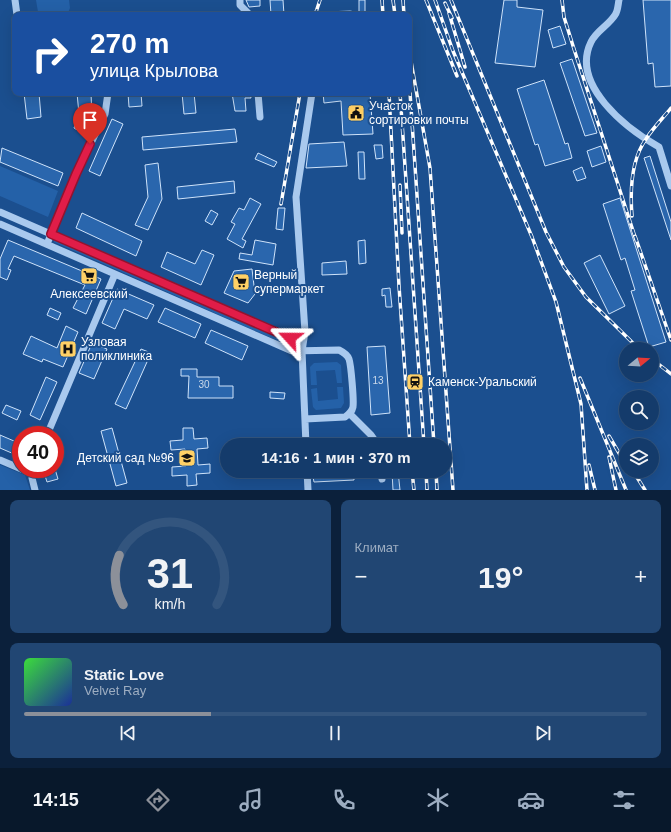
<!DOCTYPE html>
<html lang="ru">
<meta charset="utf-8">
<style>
body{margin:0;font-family:Helvetica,sans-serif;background:#214673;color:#f1f3f6;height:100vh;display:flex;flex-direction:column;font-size:15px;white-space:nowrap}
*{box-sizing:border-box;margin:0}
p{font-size:13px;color:#9dadc1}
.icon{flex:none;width:22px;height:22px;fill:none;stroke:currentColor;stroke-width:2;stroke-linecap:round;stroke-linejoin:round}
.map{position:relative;height:490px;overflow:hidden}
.panel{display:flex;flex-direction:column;gap:10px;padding:10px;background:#0b203b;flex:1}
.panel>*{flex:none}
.banner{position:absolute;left:12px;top:12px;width:400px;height:84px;border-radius:8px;box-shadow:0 4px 16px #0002,0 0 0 1px #33557e;background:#1a4fa0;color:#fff;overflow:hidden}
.needle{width:26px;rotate:72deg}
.controls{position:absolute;left:619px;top:342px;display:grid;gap:8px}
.controls a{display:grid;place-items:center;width:40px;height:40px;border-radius:50%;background:#143b6b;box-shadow:0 4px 16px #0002,0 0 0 1px #33557e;font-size:20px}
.speed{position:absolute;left:12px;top:426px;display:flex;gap:8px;font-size:20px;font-weight:700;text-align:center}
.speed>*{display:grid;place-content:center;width:52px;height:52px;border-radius:50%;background:#143b6b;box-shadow:0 4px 16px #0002,0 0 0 1px #33557e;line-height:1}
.speed .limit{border:6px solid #d22;background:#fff;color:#111}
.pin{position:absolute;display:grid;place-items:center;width:34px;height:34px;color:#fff;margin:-41px -17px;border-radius:50% 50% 50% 0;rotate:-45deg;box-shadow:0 0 4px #0007}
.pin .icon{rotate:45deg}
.me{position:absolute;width:44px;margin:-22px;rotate:294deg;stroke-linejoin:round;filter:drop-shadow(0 0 3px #0008)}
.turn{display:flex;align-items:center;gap:14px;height:84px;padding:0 12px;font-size:18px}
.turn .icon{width:52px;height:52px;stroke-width:2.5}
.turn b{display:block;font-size:28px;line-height:34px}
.big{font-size:30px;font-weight:600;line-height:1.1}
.panel .widget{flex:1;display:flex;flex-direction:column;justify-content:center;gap:6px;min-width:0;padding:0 14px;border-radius:8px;background:#214673}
.panel .dial{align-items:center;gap:0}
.dial svg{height:104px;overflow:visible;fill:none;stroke:#33557e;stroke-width:7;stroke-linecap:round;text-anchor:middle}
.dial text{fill:#f1f3f6;stroke:none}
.song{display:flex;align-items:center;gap:12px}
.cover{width:48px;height:48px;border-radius:6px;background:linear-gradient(135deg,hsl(120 70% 55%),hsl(230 70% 35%))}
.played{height:4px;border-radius:2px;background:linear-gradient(90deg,#8c9099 30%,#33557e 30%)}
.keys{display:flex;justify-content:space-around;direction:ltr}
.heat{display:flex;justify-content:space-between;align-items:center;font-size:22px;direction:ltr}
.panel .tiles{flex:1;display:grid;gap:10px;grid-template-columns:1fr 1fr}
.widget:last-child{grid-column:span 2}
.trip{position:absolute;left:220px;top:438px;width:232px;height:40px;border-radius:20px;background:#143b6b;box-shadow:0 4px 16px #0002,0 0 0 1px #33557e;font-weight:600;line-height:40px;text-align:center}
.tab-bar{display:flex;height:64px;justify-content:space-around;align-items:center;background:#08182b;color:#9dadc1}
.tab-bar .icon{width:28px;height:28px}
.tab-bar .active{color:#8c9099}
.tab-bar b{font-size:18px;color:#f1f3f6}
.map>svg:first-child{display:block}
</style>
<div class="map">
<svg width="671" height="490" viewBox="0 0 671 490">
<rect width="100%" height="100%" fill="#1b4f8f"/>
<!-- green -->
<path fill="#2461a8" d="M 36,0 L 69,0 L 70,8 L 67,15 L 41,15 L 38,12 Z
M 0,166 L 58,191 L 48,217 L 0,196 Z
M 54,239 L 286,341 L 285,344 L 54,242 Z
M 337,362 L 341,365 L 342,383 L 337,383 L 335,370 L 316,371 L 317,385 L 311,385 L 310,367 L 314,363 Z
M 337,387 L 343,387 L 344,403 L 341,408 L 316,410 L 313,407 L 311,389 L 317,388 L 318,401 L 338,399 Z
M 0,465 L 25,475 L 30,490 L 0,490 Z"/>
<!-- building -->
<path fill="#2a66ad" stroke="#cfe3fa" d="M 246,0 L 260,0 L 260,6 L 249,7 Z
M 270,0 L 283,0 L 284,15 L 271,15 Z
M 359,0 L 365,0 L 365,15 L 359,15 Z
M 504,0 L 517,0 L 517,7 L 543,10 L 535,67 L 495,63 Z
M 643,0 L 671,0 L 671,86 L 655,87 L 653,63 L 648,64 Z
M 560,26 L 566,44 L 553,48 L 548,30 Z
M 572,59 L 597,133 L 585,136 L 560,63 Z
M 544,80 L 565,144 L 568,143 L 572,158 L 545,166 L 538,144 L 535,145 L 517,89 Z
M 24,93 L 39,93 L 41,117 L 27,119 Z
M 77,93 L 91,93 L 92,117 L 84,134 L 74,128 L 79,114 Z
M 128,93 L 141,93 L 142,106 L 129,107 Z
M 182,93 L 194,93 L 196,113 L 184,114 Z
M 232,93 L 250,93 L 251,98 L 245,98 L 246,111 L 235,111 Z
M 323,93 L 370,93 L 373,134 L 343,135 L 341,101 L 324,103 Z
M 112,119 L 123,124 L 100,176 L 89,171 Z
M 235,129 L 237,142 L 143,150 L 142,137 Z
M 344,142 L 347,166 L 306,168 L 309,144 Z
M 374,145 L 382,145 L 383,158 L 376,159 Z
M 601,146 L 606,162 L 592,167 L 587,151 Z
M 2,148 L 63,173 L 58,186 L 0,162 Z
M 358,152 L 364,152 L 365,179 L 359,179 Z
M 258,153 L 277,162 L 274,167 L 255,159 Z
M 650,156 L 671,222 L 671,240 L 644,158 Z
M 158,163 L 162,199 L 148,230 L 135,225 L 148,197 L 145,165 Z
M 582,167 L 586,178 L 577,181 L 573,171 Z
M 234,181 L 235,193 L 178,199 L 177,187 Z
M 250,198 L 261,204 L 242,239 L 246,241 L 243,248 L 227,239 L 235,224 L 231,222 L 239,208 L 244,210 Z
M 620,198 L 666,342 L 649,347 L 631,291 L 635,290 L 625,258 L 621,260 L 603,204 Z
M 278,208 L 285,208 L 283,230 L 276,229 Z
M 211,210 L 218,214 L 212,225 L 205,221 Z
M 82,213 L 142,241 L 136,256 L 76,228 Z
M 8,240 L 101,279 L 86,314 L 73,308 L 85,285 L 14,256 L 8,269 L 11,270 L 7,280 L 0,277 L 0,259 Z
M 255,240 L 276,244 L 273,265 L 239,259 L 240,253 L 252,255 Z
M 365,240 L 366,263 L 359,264 L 358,241 Z
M 202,250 L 214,255 L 201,285 L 161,267 L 167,252 L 195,264 Z
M 600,255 L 625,306 L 609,314 L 584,263 Z
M 346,261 L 347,274 L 322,275 L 322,263 Z
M 252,269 L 255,294 L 248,303 L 224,293 L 234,271 Z
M 390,288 L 392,307 L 386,307 L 385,295 L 382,296 L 382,289 Z
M 117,289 L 154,305 L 147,319 L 124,309 L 115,329 L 102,323 Z
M 50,308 L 61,313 L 58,320 L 47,315 Z
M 165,308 L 201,324 L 195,338 L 158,322 Z
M 66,326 L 78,332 L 63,367 L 43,359 L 42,362 L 23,354 L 31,336 L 57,348 Z
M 211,330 L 248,346 L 242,360 L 205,343 Z
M 92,343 L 107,349 L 94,379 L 79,373 Z
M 385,346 L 390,413 L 371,415 L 367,347 Z
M 141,349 L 151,353 L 126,409 L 115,404 Z
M 181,369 L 197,369 L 197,377 L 219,377 L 219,386 L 233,386 L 233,398 L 188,398 L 189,376 L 181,376 Z
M 46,377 L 57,382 L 40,420 L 30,415 Z
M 270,392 L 285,393 L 284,399 L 270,398 Z
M 6,405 L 21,411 L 17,420 L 2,413 Z
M 112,428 L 127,483 L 116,486 L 101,431 Z
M 183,428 L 193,428 L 194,439 L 207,438 L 208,448 L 197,449 L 198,465 L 210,464 L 210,473 L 196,474 L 197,485 L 187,486 L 187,475 L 172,476 L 172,467 L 186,466 L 185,449 L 171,450 L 170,441 L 183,440 Z
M 0,435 L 21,444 L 21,457 L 0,448 Z
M 346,439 L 346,445 L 312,445 L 312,441 Z
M 43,469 L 55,469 L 58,479 L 47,482 Z
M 398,471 L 400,490 L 393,490 L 392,472 Z
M 354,475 L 354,480 L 314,482 L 313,477 Z"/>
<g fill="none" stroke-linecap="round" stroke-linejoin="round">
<!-- minor -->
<path stroke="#a9c9ee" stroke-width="7" d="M 15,0 L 17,15
M 240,0 L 240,5 L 250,15
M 619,0 C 618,4 618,11 615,15 C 609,25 596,31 591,42 C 570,85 627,129 659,147 L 671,186
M 327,15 L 350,14
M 258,93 L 260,117
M 0,212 L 297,341 L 302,351
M 0,224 L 292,351 L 339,350 C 343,352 347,354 349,359 C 351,365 354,400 353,407 C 352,412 349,414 345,417 L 305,419
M 47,244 L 76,174 L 105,114 L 108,93
M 350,414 L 371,435 L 378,445
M 47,435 L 115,274
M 306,445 L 302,351 L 305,332 L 296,197 L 312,93
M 0,460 L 33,474
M 34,469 L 32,478 L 35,490
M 307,471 L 308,490
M 381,471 L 382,479"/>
<!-- rail casing -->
<g stroke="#fff" stroke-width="3.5">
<path id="rail" d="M 382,0 L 383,15
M 393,0 L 395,15
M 403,0 L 404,15
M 426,0 L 457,76
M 435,0 L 453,51 L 532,237 L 556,302 L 581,404 L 587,490
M 451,0 L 546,232 L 564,267 L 586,297 L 639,349
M 562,0 L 564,17 L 574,49 L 636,240
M 445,3 L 452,18
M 449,13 L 465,67
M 315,15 L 320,0
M 409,50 L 430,168 L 453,490
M 409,78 L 434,445
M 389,93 L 399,286 L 410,445
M 400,93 L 424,445
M 400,185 L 402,233
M 281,204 L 300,93
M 632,216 C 630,191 631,160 646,139 C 653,128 663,118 671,108
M 635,236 L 671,340
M 652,359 L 671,374
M 580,378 L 626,490
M 609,436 L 626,465
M 609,457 L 616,490
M 589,465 L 595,490
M 412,471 L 414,490
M 426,471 L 427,490
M 436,471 L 437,490
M 633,471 L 645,490"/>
</g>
<!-- rail -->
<use href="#rail" stroke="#1b4f8f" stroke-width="2" stroke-dasharray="6" stroke-linecap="butt"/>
</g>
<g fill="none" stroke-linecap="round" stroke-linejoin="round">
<!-- route casing -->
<g stroke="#92132f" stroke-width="10">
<path id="route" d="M 90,144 L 76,174 L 51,234 L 290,338"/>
</g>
<!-- route -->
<use href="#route" stroke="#e11d48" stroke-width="7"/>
</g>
<!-- icons -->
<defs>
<g id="civic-square" transform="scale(0.9)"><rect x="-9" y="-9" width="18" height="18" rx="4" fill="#ffd166" stroke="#1b4f8f"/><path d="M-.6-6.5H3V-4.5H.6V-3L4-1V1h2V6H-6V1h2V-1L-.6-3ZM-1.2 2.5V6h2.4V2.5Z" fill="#111"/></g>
<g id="supermarket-square" transform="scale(0.9)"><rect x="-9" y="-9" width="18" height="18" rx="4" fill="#ffd166" stroke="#1b4f8f"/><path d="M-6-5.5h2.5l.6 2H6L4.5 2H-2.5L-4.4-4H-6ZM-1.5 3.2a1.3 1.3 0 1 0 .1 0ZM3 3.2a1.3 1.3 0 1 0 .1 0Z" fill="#111"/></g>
<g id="hospital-square" transform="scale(0.9)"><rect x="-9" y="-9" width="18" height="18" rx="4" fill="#ffd166" stroke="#1b4f8f"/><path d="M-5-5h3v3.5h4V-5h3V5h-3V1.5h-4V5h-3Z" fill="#111"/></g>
<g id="station-square" transform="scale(0.9)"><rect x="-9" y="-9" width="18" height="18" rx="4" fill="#ffd166" stroke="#1b4f8f"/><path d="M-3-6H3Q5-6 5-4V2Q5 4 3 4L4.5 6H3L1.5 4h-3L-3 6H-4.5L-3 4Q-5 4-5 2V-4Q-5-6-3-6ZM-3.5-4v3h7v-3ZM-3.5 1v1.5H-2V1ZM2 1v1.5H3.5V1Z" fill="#111"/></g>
<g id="school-square" transform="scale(0.9)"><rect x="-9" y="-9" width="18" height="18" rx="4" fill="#ffd166" stroke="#1b4f8f"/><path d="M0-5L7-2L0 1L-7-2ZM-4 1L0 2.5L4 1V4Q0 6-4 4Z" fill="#111"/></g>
</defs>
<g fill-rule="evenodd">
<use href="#civic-square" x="356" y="113"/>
<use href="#supermarket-square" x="89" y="276"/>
<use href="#supermarket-square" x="241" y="282"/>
<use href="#hospital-square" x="68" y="349"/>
<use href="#station-square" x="415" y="382"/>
<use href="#school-square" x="187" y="458"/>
</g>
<g text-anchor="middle" stroke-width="4" stroke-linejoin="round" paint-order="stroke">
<!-- number labels -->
<g font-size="10" fill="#cad9ea">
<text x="378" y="384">13</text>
<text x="204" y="388">30</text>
</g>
<!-- poi labels -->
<g font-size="12" fill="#fff" stroke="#1b4f8f" text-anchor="start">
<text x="369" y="110">Участок<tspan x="369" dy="14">сортировки почты</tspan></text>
<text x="254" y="279">Верный<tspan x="254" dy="14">супермаркет</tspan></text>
<text x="89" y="298" text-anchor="middle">Алексеевский</text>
<text x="81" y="346">Узловая<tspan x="81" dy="14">поликлиника</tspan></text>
<text x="428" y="386">Каменск-Уральский</text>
<text x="174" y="462" text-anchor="end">Детский сад №96</text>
</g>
</g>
</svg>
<div class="controls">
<a><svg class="needle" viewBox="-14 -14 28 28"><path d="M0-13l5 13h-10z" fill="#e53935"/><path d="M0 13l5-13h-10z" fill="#9dadc1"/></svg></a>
<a><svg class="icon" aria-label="search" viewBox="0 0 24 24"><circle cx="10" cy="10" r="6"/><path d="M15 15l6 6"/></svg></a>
<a><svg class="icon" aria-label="layers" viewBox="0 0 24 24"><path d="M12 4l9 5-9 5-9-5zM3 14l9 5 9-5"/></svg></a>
</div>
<div class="speed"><div class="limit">40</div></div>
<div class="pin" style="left:90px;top:144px;background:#d93025"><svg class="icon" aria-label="arrive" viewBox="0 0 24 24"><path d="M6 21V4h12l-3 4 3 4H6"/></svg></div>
<svg class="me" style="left:290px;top:338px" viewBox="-20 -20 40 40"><path d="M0-17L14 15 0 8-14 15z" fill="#e11d48" stroke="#fff" stroke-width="4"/></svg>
<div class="trip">14:16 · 1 мин · 370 m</div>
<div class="banner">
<div class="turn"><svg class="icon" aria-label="right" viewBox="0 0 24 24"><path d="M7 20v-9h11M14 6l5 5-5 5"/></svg><div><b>270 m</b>улица Крылова</div></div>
</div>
</div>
<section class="panel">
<div class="tiles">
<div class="widget dial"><svg viewBox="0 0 100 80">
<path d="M14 69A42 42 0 1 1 86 69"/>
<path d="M14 69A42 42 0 0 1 11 31" stroke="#8c9099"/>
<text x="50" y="56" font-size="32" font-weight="700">31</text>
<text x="50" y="72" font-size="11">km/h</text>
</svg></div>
<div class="widget"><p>Климат</p>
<div class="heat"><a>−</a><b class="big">19°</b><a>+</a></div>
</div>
<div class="widget">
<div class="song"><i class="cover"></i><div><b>Static Love</b><p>Velvet Ray</p></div></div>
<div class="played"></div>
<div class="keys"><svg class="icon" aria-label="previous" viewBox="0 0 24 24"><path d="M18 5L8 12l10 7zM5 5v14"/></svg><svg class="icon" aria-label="pause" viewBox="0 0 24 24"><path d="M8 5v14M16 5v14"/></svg><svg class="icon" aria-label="next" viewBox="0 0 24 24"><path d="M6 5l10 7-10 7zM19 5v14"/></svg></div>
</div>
</div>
</section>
<nav class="tab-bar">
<b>14:15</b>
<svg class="icon active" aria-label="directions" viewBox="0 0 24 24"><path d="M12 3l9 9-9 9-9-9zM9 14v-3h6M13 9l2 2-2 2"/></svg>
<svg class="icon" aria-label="music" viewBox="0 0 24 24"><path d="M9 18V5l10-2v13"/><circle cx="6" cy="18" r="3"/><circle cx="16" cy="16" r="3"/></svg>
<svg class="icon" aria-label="phone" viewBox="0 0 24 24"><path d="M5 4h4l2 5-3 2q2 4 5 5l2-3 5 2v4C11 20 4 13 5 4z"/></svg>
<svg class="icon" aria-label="climate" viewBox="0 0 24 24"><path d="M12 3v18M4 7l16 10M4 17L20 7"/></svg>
<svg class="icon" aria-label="car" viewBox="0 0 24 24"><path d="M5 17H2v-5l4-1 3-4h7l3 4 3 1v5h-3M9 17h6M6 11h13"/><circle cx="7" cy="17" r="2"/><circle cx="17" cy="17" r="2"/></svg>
<svg class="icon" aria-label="filters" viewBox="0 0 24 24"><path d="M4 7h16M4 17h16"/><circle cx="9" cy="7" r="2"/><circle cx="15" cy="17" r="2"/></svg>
</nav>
